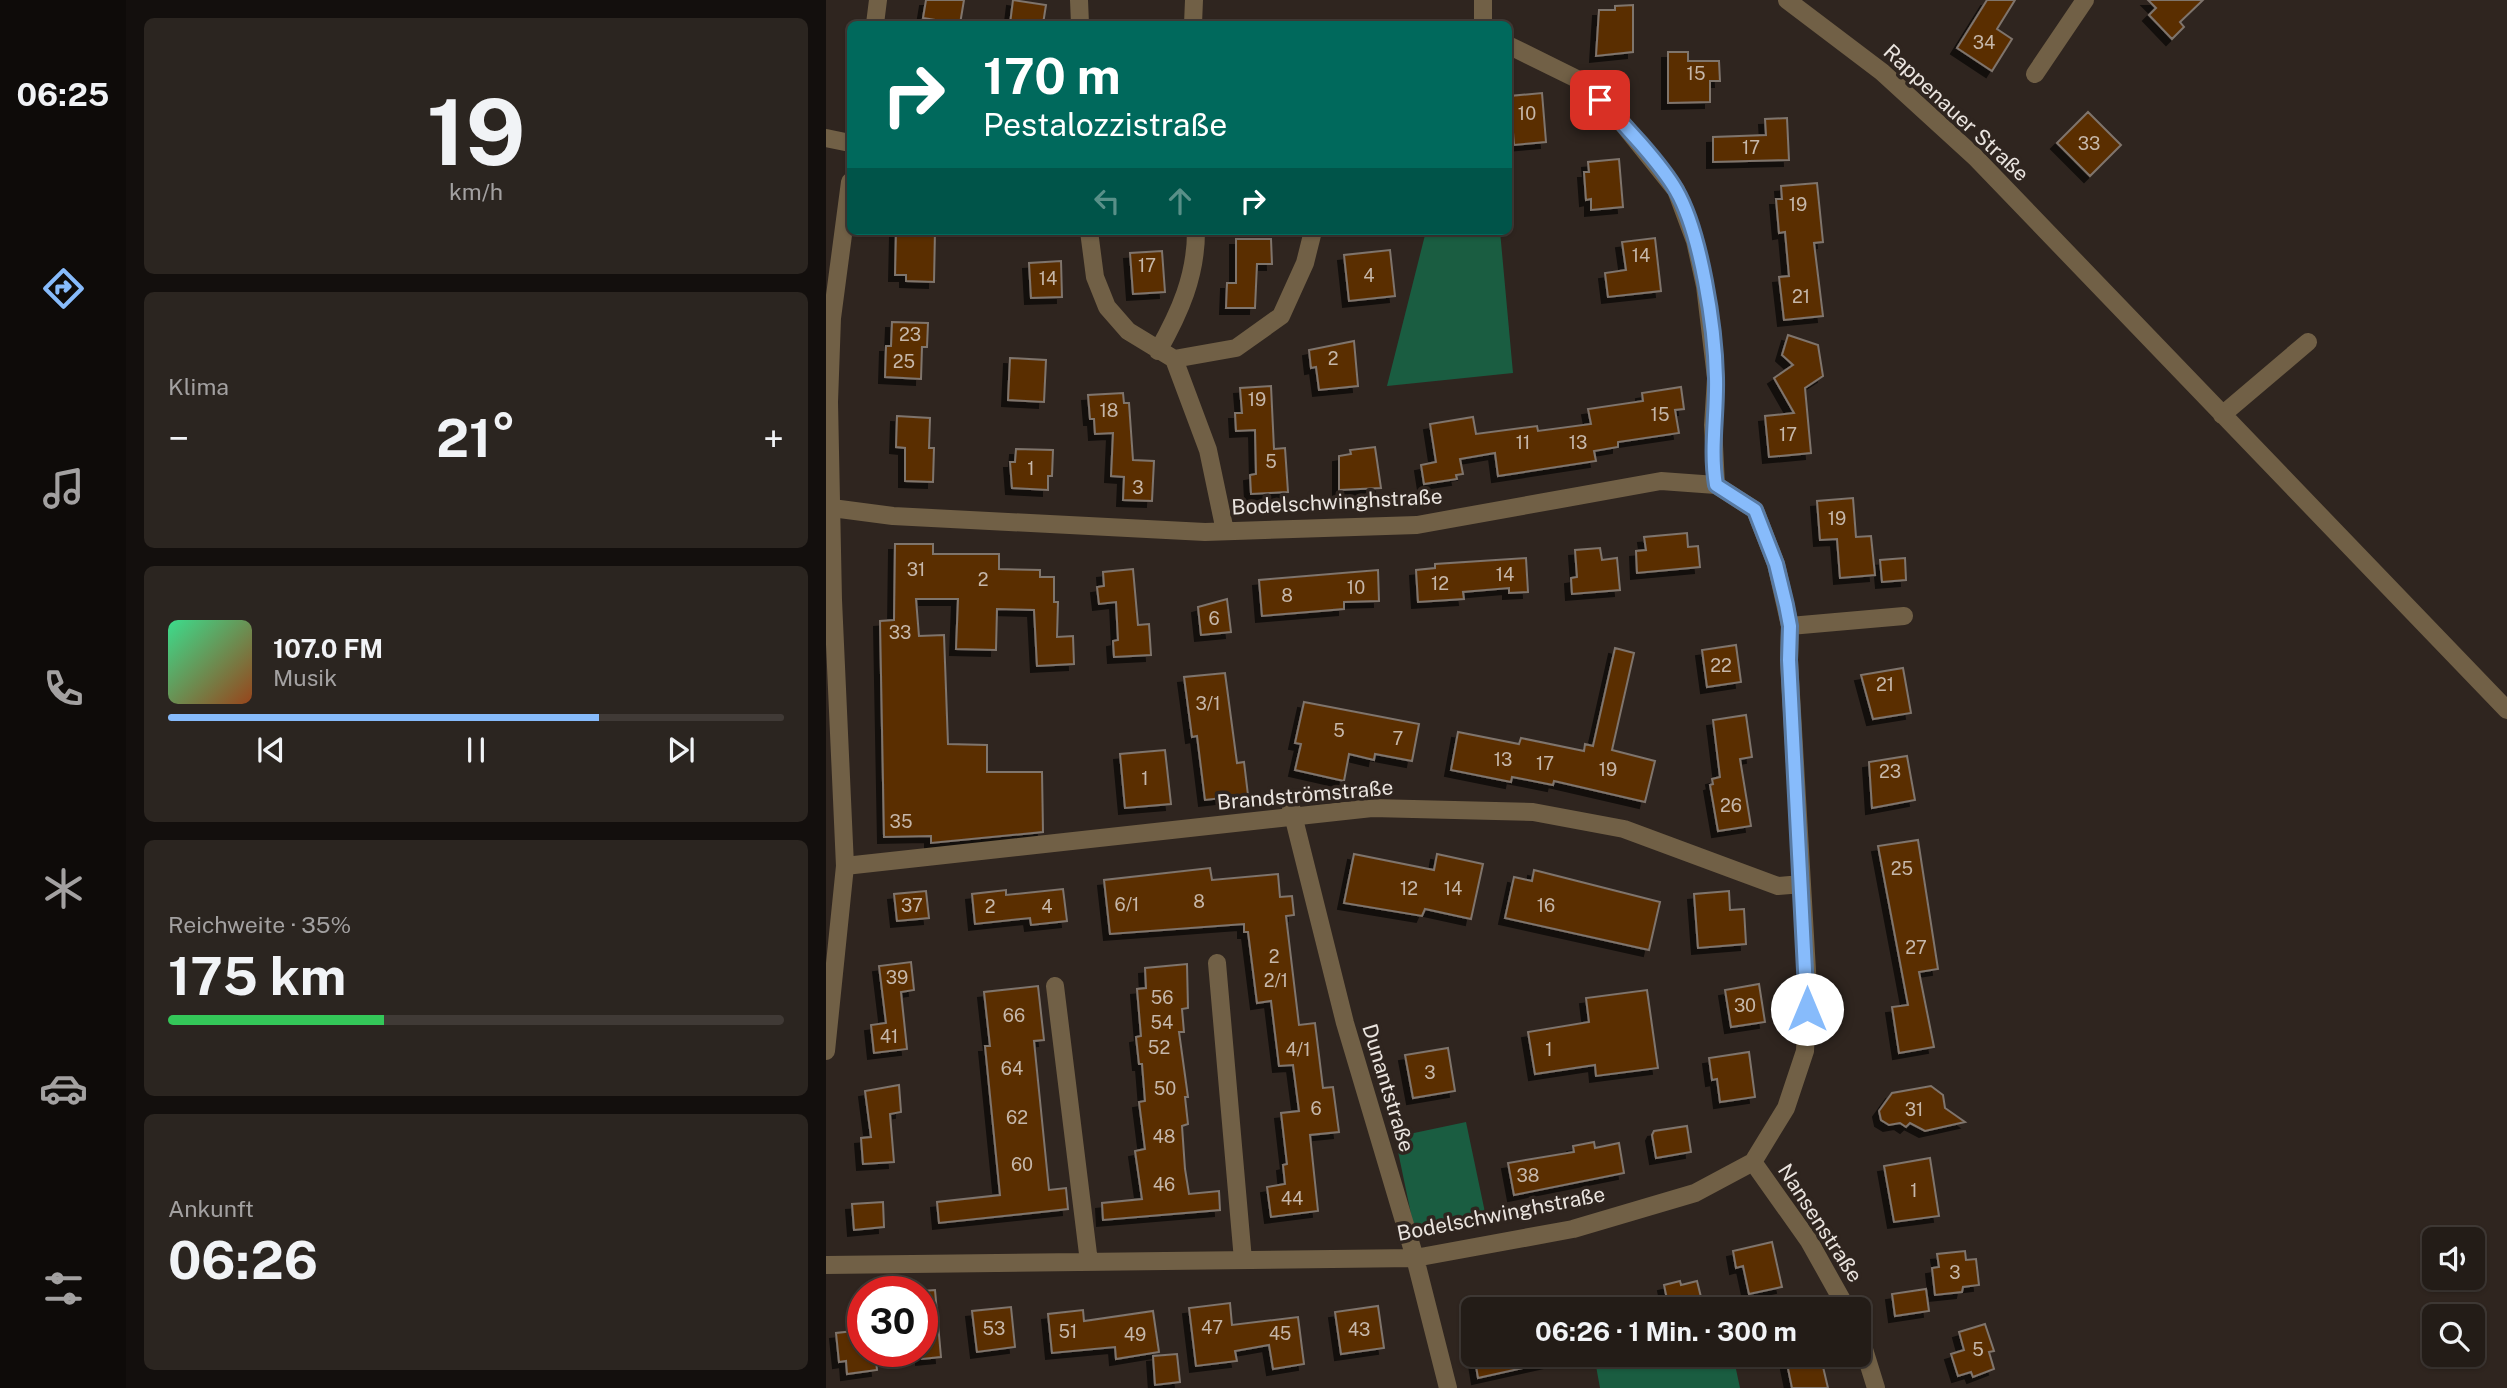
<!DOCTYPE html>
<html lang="de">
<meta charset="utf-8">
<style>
body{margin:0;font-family:"Public Sans",sans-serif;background:#2b2520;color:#f1f3f6;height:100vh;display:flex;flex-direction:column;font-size:26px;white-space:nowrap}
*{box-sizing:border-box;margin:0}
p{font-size:23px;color:#a3a1a1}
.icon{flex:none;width:38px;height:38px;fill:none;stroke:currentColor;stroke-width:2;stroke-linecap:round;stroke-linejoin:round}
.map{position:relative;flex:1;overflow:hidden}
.side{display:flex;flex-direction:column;gap:18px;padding:18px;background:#130f0d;width:700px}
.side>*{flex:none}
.guide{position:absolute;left:21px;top:21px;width:665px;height:214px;border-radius:10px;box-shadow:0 2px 5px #0004,0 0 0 2px #403a36;background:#00695c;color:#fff;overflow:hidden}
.fabs{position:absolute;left:1596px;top:1227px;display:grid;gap:14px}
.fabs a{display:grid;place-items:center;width:63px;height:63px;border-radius:10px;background:#231c17;box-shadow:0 2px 5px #0004,0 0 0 2px #403a36;font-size:35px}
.speed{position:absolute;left:21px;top:1276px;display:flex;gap:14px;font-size:35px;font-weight:700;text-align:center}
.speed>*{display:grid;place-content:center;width:91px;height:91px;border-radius:50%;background:#231c17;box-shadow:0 2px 5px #0004,0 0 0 2px #403a36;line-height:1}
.speed .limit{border:10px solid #d22;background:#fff;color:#111}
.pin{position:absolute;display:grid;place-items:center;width:60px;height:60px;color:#fff;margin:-30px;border-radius:14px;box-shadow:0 4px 10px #0006}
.me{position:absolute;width:77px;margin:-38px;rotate:0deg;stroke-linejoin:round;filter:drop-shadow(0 0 5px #0008)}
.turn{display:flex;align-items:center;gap:24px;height:147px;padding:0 21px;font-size:32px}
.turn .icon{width:91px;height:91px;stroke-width:2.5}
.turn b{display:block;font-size:49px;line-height:60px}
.lanes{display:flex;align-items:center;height:66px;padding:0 21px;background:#0003;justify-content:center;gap:35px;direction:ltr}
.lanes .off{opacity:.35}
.big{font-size:52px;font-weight:700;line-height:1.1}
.side .tile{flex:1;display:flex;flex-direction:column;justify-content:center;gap:10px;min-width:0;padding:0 24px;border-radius:10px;background:#2b2520}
.side .dial{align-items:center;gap:0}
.dial b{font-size:91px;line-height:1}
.song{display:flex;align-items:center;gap:21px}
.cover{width:84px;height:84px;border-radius:10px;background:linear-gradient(135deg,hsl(150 70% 55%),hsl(20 70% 35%))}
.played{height:7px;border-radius:4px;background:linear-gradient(90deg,#87bbfb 70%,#403a36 70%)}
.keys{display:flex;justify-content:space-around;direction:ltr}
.heat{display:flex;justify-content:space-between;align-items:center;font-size:38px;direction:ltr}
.charge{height:10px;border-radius:5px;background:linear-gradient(90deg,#34c759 35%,#403a36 0)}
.trip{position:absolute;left:635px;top:1297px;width:410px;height:70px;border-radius:10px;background:#231c17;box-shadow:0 2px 5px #0004,0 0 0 2px #403a36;font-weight:700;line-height:70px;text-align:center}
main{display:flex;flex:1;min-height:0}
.menu{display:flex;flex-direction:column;width:126px;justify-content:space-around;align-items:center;background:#0e0b09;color:#a3a1a1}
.menu .icon{width:49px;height:49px}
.menu .on{color:#87bbfb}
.menu b{font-size:32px;color:#f1f3f6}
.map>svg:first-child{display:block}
</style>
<main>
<nav class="menu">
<b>06:25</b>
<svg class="icon on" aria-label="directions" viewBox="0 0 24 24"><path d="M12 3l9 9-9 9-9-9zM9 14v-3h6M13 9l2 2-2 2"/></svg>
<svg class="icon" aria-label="music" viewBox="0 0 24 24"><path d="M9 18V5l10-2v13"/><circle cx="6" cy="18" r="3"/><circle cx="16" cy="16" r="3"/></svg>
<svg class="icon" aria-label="phone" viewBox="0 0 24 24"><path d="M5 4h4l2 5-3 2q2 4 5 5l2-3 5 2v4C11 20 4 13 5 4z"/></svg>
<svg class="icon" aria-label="climate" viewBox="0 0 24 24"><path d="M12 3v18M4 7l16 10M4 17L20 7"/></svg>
<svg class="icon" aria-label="car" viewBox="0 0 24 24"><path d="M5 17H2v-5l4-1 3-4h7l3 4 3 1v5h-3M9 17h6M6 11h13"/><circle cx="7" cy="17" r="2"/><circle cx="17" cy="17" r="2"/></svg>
<svg class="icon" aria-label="filters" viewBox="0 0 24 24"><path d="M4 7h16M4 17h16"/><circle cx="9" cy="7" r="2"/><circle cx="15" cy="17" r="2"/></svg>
</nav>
<section class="side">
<div class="tile dial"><b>19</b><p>km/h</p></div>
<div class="tile"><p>Klima</p>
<div class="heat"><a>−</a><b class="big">21°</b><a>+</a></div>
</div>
<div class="tile">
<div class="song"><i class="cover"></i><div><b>107.0 FM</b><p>Musik</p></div></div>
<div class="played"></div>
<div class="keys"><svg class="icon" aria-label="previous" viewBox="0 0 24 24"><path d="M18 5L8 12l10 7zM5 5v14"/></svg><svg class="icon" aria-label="pause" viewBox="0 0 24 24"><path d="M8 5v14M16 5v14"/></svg><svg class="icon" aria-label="next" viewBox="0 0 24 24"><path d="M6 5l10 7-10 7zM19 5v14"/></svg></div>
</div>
<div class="tile"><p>Reichweite · 35%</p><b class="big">175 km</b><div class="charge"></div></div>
<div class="tile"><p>Ankunft</p><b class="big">06:26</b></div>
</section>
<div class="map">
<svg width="1681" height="1388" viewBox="0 0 1681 1388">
<defs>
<filter id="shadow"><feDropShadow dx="-6" dy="6" stdDeviation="0" flood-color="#0009"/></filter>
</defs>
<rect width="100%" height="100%" fill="#2f251f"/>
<!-- green -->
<path fill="#1a5d41" d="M 600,231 L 674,231 L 687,373 L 561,386 Z
M 640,1122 L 661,1222 L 590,1238 L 569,1137 Z
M 820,1355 L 907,1355 L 914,1388 L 774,1388 L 770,1366 Z"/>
<!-- building -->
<path fill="#5a2f06" stroke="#7f746c" stroke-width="2" filter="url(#shadow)" d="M 100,0 L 138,0 L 134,24 L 97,18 Z
M 187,0 L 220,5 L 217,24 L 184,24 Z
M 1161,0 L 1189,0 L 1171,29 L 1186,39 L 1166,71 L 1131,48 Z
M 1322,0 L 1377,0 L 1354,22 L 1358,27 L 1346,39 L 1323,15 L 1330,8 Z
M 807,5 L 807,52 L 770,56 L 773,10 L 789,10 L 789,6 Z
M 842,52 L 862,52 L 862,61 L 893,61 L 894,81 L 884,81 L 884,102 L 842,103 Z
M 716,93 L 720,142 L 688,145 L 684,96 Z
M 1262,112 L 1295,145 L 1264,176 L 1231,143 Z
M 961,118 L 963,160 L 887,162 L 887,137 L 940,135 L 939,119 Z
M 793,159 L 797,207 L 765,210 L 765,199 L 760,200 L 758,172 L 763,172 L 762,162 Z
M 991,183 L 997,242 L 988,243 L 997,316 L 958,320 L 953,277 L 963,276 L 959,232 L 953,233 L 950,199 L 956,199 L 955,186 Z
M 70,231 L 109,231 L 108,282 L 80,281 L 80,275 L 69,275 Z
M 829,238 L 835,291 L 782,297 L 779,273 L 800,270 L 796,242 Z
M 410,239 L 445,239 L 446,264 L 431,264 L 429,308 L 400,308 L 401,283 L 410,283 Z
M 564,250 L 569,296 L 523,301 L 518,255 Z
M 336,251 L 339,292 L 307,294 L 304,253 Z
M 235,261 L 236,297 L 205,298 L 203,263 Z
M 66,322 L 102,323 L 101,347 L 96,347 L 95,379 L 59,377 L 60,346 L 65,346 Z
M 962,335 L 992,345 L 997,376 L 979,388 L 985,453 L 943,457 L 939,416 L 968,413 L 948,378 L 967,365 L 956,355 Z
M 528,341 L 532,386 L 493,390 L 490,367 L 485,368 L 483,350 Z
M 184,358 L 220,360 L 218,402 L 182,400 Z
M 445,386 L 448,449 L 459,448 L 462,492 L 425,494 L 424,475 L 430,474 L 429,430 L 410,431 L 409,413 L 416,413 L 414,388 Z
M 855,387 L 858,409 L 849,410 L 853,433 L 792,442 L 792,447 L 768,451 L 770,461 L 672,476 L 669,453 L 634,459 L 637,474 L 630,475 L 631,479 L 598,484 L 595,465 L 610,462 L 604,424 L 647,417 L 650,434 L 711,426 L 712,431 L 765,424 L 762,409 L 817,401 L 816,393 Z
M 297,393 L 298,403 L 303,403 L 307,460 L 328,461 L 326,501 L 297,500 L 298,477 L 285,476 L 287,433 L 269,434 L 268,419 L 264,419 L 262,395 Z
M 71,416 L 104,418 L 103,448 L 108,448 L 107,482 L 79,481 L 79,448 L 70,447 Z
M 549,447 L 555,488 L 513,490 L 513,456 L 525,454 L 524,450 Z
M 190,449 L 227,450 L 226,476 L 222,476 L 222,490 L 186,488 L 184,462 L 189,462 Z
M 1027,498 L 1030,537 L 1045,536 L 1049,575 L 1014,578 L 1011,539 L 994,540 L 991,501 Z
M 861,533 L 862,547 L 872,546 L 874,567 L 811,573 L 810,551 L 820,550 L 818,537 Z
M 69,544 L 107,544 L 107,554 L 173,554 L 173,569 L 214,570 L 214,577 L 228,577 L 228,602 L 232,602 L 231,637 L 247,636 L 248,664 L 211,666 L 208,610 L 171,609 L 170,650 L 130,649 L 132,599 L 90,599 L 93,636 L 118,635 L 122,744 L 161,745 L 161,772 L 216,772 L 217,832 L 105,843 L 105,836 L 58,837 L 54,621 L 68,620 Z
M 774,548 L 776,560 L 791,558 L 794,590 L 746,594 L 745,578 L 751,577 L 749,550 Z
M 700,558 L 702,592 L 683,593 L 683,588 L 637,592 L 638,599 L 592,602 L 590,570 L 609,568 L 609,564 Z
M 1079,558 L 1080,580 L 1056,582 L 1054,560 Z
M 307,569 L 312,625 L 323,624 L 325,655 L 288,657 L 287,641 L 292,640 L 290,602 L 273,604 L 271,587 L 278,586 L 277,572 Z
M 552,570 L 553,601 L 518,602 L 518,609 L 436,616 L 433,580 Z
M 401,599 L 405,632 L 375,635 L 372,607 Z
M 910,645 L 915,682 L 881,687 L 876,650 Z
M 789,648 L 808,653 L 786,750 L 829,761 L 819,802 L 728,781 L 727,785 L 686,777 L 685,782 L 625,770 L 632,732 L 693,744 L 695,738 L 758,751 L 759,744 L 767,746 Z
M 1077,668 L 1085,713 L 1047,719 L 1035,675 Z
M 399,673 L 411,763 L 418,762 L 422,795 L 379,800 L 371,736 L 366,737 L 358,677 Z
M 478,702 L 593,724 L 586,761 L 549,754 L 548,760 L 523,754 L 518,781 L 469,770 L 475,744 L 469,743 Z
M 920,715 L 926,757 L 914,759 L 925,826 L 892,831 L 884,785 L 887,784 L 886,779 L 894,777 L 887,720 Z
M 339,750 L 345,804 L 299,808 L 294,754 Z
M 1081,756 L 1089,800 L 1046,808 L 1043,762 Z
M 1092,840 L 1112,969 L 1093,972 L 1108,1047 L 1073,1053 L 1066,1007 L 1082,1005 L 1052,846 Z
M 528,854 L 608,870 L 611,854 L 657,864 L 645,919 L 599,909 L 596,916 L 518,903 Z
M 384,868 L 386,880 L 452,874 L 454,897 L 466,896 L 468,915 L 460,916 L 473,1025 L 489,1023 L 497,1088 L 507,1087 L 513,1132 L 484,1135 L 492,1211 L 445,1217 L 441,1187 L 459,1184 L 457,1165 L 461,1164 L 455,1113 L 473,1111 L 467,1065 L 453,1066 L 445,1001 L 431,1003 L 422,932 L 418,932 L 418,924 L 284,934 L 278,880 Z
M 708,870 L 834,902 L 823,950 L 679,918 L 688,877 L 706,881 Z
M 237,889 L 241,921 L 205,925 L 204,918 L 149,924 L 146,894 L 180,890 L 180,895 Z
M 100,891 L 103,918 L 71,921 L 68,894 Z
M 903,891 L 904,910 L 918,909 L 920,944 L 872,948 L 868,894 Z
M 85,962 L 88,990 L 75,992 L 81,1049 L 48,1053 L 45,1025 L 60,1023 L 53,966 Z
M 361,964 L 362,1008 L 356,1009 L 358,1032 L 353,1032 L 362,1097 L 359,1097 L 362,1124 L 356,1126 L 359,1169 L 363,1194 L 393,1191 L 394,1210 L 277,1220 L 276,1203 L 316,1199 L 309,1151 L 319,1149 L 313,1102 L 319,1101 L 316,1064 L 313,1064 L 310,1037 L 315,1036 L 311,989 L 320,988 L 319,968 Z
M 933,984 L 939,1022 L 905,1027 L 899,990 Z
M 212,986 L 218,1040 L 208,1041 L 223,1190 L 240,1188 L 242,1209 L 113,1223 L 111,1202 L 174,1195 L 159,1046 L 164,1046 L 158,992 Z
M 821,990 L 832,1068 L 770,1076 L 769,1065 L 709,1074 L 702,1032 L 763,1022 L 760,998 Z
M 622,1048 L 629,1091 L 587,1098 L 579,1055 Z
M 923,1052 L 929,1097 L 894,1102 L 891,1079 L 886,1080 L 883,1058 Z
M 73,1085 L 75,1112 L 64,1114 L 68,1162 L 37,1164 L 35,1138 L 45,1137 L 39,1091 Z
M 1105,1086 L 1117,1095 L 1119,1108 L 1139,1122 L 1099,1131 L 1084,1123 L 1080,1127 L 1074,1123 L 1063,1125 L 1055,1120 L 1053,1111 L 1066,1093 Z
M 861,1126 L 865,1152 L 830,1158 L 826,1135 L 828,1131 Z
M 768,1142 L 769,1148 L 793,1143 L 798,1173 L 688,1195 L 682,1163 L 748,1152 L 747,1146 Z
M 1104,1158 L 1113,1216 L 1068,1222 L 1058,1166 Z
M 57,1202 L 58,1227 L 28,1230 L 26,1204 Z
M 946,1242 L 956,1287 L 923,1294 L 917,1266 L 910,1268 L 907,1251 Z
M 1139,1251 L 1140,1260 L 1150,1259 L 1153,1285 L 1137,1287 L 1136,1292 L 1109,1295 L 1106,1268 L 1113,1267 L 1111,1254 Z
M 854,1281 L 855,1285 L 871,1281 L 878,1309 L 843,1309 L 838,1285 Z
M 1100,1289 L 1103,1311 L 1069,1316 L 1066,1294 Z
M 109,1290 L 115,1357 L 96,1359 L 96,1291 Z
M 404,1303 L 406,1325 L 472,1317 L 478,1364 L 447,1369 L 443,1345 L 409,1351 L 411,1361 L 370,1366 L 363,1308 Z
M 552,1306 L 558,1348 L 515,1354 L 509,1312 Z
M 185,1307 L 189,1347 L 151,1352 L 146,1311 Z
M 257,1310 L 258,1321 L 327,1311 L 333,1352 L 290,1359 L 289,1347 L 226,1353 L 222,1314 Z
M 1159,1324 L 1168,1351 L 1163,1352 L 1168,1369 L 1147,1377 L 1145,1372 L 1132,1376 L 1125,1354 L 1138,1350 L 1133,1332 Z
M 37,1330 L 37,1351 L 49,1351 L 51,1370 L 21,1374 L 20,1361 L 13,1362 L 10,1333 Z
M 351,1354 L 354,1382 L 329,1385 L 327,1356 Z
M 648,1354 L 723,1354 L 724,1362 L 652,1378 Z
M 959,1354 L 994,1354 L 1002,1388 L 966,1388 Z"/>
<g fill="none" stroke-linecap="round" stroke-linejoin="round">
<!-- minor -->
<path stroke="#716046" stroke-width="18" d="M 253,0 L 254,24
M 657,0 L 657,24
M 961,0 L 1056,72 L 1149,157 L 1681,710
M 49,24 L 52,0
M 367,24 L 368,0
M 682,45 L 755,81 L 793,119 L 850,190 L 869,241 L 879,286 L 890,378 L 887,425 L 890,485
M 1209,74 L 1259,0
M 0,138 L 24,143
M 263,231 L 269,277 L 281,307 L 302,331 L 348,359 L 382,450 L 399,531
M 332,351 C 354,312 370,276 370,231
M 348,359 L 410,348 L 455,316 L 479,263 L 487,231
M 1396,415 L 1482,342
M 964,626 L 1078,616
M 463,799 L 519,1023 L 589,1258 L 622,1388
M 19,866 L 546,808 L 707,812 L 798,829 L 952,886 L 976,884
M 391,963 L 417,1260
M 229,986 L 263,1262
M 0,1051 L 19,866 L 7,600 L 3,402 L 6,318 L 24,182
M 927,1162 L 983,1241 L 1021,1309
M 0,1265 L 589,1258 L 747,1229 L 869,1193 L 927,1162 L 960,1108 L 979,1051 L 982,988 L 963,660 L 964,626 L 950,564 L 929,510 L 890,485 L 835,481 L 591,525 L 379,532 L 67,516 L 6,508
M 1032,1330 L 1050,1388"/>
</g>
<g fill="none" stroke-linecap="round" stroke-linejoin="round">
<!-- route casing -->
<g stroke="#587aa3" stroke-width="18">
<path id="route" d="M 774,100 C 796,122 835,164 850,190 C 875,233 889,328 890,378 C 891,414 884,449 890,485 L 929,510 L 950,564 L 960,605 L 964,626 L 963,660 L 981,1009"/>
</g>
<!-- route -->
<use href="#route" stroke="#87bbfb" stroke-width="12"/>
</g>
<g text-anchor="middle" stroke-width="7" stroke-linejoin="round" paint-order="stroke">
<!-- number labels -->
<g font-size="18" fill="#c6b7a9">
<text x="1158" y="49">34</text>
<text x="870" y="80">15</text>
<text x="701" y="120">10</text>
<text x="1263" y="150">33</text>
<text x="925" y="154">17</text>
<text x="972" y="211">19</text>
<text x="815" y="262">14</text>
<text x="321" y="272">17</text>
<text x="543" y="282">4</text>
<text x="222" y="285">14</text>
<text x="975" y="303">21</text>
<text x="84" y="341">23</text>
<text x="507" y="365">2</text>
<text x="78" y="368">25</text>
<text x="431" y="406">19</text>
<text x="283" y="417">18</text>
<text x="834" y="421">15</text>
<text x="962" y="441">17</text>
<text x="697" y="449">11</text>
<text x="752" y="449">13</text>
<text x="445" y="468">5</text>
<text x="205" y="475">1</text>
<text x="312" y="494">3</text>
<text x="1011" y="525">19</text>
<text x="90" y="576">31</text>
<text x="679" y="581">14</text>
<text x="157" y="586">2</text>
<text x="614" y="590">12</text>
<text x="530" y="594">10</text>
<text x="461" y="602">8</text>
<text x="388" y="625">6</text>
<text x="74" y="639">33</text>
<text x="895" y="672">22</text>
<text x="1059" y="691">21</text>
<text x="382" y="710">3/1</text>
<text x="513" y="737">5</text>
<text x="572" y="745">7</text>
<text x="677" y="766">13</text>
<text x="719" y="770">17</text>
<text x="782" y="776">19</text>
<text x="1064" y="778">23</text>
<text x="319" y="785">1</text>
<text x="905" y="812">26</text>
<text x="75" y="828">35</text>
<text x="1076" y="875">25</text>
<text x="583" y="895">12</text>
<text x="627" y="895">14</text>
<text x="373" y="908">8</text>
<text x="301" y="911">6/1</text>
<text x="86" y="912">37</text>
<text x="720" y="912">16</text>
<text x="164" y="913">2</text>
<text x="221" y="913">4</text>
<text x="1090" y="954">27</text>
<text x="448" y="963">2</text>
<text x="71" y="984">39</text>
<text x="450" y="987">2/1</text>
<text x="336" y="1004">56</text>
<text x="919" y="1012">30</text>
<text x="188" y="1022">66</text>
<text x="336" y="1029">54</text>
<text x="63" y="1043">41</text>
<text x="333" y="1054">52</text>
<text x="472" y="1056">4/1</text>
<text x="723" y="1056">1</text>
<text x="186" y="1075">64</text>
<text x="604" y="1079">3</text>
<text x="339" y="1095">50</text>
<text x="490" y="1115">6</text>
<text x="1088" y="1116">31</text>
<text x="191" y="1124">62</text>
<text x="338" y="1143">48</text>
<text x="196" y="1171">60</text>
<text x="702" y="1182">38</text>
<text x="338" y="1191">46</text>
<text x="1088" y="1197">1</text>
<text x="466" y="1205">44</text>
<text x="1129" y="1279">3</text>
<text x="386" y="1334">47</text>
<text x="168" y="1335">53</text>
<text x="533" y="1336">43</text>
<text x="242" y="1338">51</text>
<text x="454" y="1340">45</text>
<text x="309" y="1341">49</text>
<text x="1152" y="1356">5</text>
</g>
<!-- street labels -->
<g font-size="21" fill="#eae4df" stroke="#2f251f">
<text transform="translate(1130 113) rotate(43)" y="7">Rappenauer Straße</text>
<text transform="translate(511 502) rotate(-3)" y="7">Bodelschwinghstraße</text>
<text transform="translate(479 795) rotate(-5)" y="7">Brandströmstraße</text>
<text transform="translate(562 1088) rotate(73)" y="7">Dunantstraße</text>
<text transform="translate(675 1214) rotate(-11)" y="7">Bodelschwinghstraße</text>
<text transform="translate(994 1223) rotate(57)" y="7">Nansenstraße</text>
</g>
</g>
</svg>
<div class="fabs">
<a><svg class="icon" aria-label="sound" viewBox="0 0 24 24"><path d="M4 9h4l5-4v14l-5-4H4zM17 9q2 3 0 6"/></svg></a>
<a><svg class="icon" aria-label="search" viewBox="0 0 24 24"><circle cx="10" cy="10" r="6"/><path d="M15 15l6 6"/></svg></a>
</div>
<div class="speed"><div class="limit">30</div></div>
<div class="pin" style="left:774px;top:100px;background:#d93025"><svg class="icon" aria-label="arrive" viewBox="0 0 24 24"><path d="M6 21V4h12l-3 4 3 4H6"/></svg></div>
<svg class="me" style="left:981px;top:1009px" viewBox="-20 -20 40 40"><circle r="19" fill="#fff"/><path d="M0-13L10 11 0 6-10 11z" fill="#87bbfb"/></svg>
<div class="trip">06:26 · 1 Min. · 300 m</div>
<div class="guide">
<div class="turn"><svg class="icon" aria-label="right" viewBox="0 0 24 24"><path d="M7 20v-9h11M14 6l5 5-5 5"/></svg><div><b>170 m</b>Pestalozzistraße</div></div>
<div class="lanes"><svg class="icon off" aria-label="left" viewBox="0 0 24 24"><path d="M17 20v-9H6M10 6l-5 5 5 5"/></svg><svg class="icon off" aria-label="ahead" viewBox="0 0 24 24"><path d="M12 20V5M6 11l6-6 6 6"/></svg><svg class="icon" aria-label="right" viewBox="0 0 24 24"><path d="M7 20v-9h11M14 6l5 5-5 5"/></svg></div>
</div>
</div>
</main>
